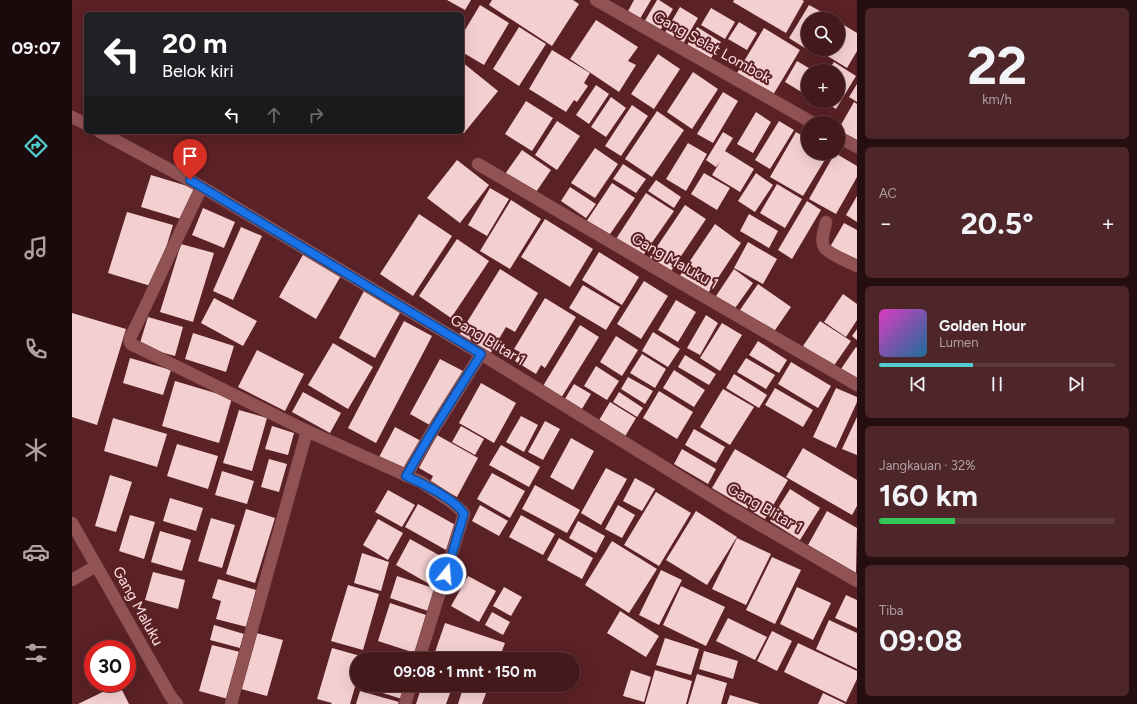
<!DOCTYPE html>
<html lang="id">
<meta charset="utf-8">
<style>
body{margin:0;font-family:Figtree,sans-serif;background:#4e2629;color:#f1f3f6;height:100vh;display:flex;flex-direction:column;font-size:15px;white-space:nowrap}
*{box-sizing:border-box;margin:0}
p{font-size:13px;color:#afa0a3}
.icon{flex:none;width:22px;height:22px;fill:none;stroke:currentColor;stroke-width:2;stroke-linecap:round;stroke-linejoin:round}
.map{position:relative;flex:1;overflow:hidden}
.sheet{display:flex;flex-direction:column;gap:8px;padding:8px;background:#250e0f;width:280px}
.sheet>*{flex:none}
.hud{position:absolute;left:12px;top:12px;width:380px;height:122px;border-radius:6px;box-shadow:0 4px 16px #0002,0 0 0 1px #5c383b;background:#202124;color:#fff;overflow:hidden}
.tools{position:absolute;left:729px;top:12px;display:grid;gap:8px}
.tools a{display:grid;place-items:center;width:44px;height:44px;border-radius:50%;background:#44191c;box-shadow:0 4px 16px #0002,0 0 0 1px #5c383b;font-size:20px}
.speed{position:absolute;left:12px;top:640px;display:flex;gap:8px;font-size:20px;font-weight:700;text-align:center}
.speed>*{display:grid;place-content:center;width:52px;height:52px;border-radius:50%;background:#44191c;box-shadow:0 4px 16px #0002,0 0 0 1px #5c383b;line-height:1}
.speed .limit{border:6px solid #d22;background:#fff;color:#111}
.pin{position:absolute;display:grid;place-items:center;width:34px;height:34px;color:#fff;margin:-41px -17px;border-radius:50% 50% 50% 0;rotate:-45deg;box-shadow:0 0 4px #0007}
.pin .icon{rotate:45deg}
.me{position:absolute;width:44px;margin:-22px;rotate:17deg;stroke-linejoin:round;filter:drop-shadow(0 0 3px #0008)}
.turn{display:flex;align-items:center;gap:14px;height:84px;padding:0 12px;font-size:18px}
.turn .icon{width:52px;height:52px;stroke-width:2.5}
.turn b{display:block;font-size:28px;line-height:34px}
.lanes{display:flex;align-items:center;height:38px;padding:0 12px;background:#0003;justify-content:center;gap:20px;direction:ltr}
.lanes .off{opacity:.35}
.big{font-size:30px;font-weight:700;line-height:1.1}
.sheet .card{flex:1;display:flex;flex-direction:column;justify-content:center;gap:6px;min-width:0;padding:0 14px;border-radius:6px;background:#4e2629}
.sheet .dial{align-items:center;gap:0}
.dial b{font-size:52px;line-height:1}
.song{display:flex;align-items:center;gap:12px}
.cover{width:48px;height:48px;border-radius:6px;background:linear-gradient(135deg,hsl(310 70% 55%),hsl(200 70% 35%))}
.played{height:4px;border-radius:2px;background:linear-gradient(90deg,#52ccd0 40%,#5c383b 40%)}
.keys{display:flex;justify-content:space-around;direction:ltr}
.heat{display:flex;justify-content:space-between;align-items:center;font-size:22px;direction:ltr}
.charge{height:6px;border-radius:3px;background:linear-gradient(90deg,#34c759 32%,#5c383b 0)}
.trip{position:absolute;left:278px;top:652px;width:230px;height:40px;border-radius:20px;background:#44191c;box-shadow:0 4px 16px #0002,0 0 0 1px #5c383b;font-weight:700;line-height:40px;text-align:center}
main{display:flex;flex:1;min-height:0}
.tabs{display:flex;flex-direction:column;width:72px;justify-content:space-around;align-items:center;background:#1b0a0b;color:#afa0a3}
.tabs .icon{width:28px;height:28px}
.tabs .on{color:#52ccd0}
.tabs b{font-size:18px;color:#f1f3f6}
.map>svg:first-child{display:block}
</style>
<main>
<nav class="tabs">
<b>09:07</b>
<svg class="icon on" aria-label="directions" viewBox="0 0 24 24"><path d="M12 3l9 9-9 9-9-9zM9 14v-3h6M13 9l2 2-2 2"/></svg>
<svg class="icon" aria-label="music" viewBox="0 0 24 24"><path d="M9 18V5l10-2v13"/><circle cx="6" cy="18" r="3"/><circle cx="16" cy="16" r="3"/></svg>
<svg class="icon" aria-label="phone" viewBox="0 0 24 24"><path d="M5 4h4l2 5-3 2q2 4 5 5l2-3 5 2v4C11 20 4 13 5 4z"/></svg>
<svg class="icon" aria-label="climate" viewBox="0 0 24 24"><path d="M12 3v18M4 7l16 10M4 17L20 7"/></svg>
<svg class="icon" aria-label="car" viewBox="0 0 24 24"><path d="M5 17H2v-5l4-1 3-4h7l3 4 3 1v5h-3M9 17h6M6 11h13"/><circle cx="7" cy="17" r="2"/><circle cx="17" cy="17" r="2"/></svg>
<svg class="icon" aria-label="filters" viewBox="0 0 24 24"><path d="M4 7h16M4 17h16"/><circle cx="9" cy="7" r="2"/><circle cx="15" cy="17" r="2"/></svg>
</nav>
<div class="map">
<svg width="785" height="704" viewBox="0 0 785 704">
<rect width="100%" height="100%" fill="#5a2126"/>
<!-- building -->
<path fill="#f4cfcf" d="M 375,0 L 399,0 L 393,10 Z
M 420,0 L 501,0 L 507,4 L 480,46 L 417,5 Z
M 562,0 L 579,0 L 566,22 L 554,15 Z
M 585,0 L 587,0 L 601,9 L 586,34 L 571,24 Z
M 662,0 L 730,0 L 732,1 L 714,33 L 661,2 Z
M 408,5 L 437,23 L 412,65 L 390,52 L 390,35 Z
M 737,5 L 759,17 L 758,19 L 736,19 L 736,49 L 740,49 L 739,52 L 717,38 Z
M 608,7 L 626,18 L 609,47 L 591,36 Z
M 639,8 L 663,22 L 653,39 L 629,25 Z
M 524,20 L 566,47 L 556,61 L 564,65 L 547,92 L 498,59 Z
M 667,22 L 685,33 L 675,50 L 656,39 Z
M 767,22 L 785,33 L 785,51 L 775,68 L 749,52 L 751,49 L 766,49 L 766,24 Z
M 447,27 L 474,44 L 447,86 L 421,69 Z
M 625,27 L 649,42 L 636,63 L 613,49 Z
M 692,28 L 728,50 L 701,95 L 665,73 Z
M 480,50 L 518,73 L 512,83 L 516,86 L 505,102 L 502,100 L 494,112 L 457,89 Z
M 586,54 L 608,69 L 582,109 L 559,94 Z
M 725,61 L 742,71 L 736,71 L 736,96 L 713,82 Z
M 390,62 L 426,91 L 392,133 L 390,132 Z
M 762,62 L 784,76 L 764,109 L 751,101 L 766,101 L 766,71 L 756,71 Z
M 621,72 L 646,89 L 620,129 L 595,112 Z
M 785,84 L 785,102 L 777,97 Z
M 524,85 L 537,94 L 517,124 L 504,115 Z
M 651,92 L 666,101 L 641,143 L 625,134 Z
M 539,97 L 554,108 L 534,137 L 519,127 Z
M 454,101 L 481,118 L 460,151 L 433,134 Z
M 782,102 L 785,104 L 785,143 L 766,132 L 766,130 Z
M 560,105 L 576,116 L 549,156 L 533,146 Z
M 585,111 L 612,130 L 580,177 L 553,159 Z
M 684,112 L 699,122 L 681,153 L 665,144 Z
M 485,121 L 508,136 L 485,170 L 463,155 Z
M 707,121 L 722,130 L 698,169 L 683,160 Z
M 651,132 L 661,138 L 653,151 L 682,169 L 668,192 L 640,175 L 648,162 L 644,167 L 634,160 Z
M 724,132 L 736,139 L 736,153 L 757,153 L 731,196 L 698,177 Z
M 616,143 L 635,154 L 614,191 L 594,179 Z
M 523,148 L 546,164 L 523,198 L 499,183 Z
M 450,150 L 479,170 L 462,195 L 433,174 Z
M 763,153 L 785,166 L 785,177 L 764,214 L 737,199 Z
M 385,160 L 417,185 L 388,223 L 355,198 Z
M 551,164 L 574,179 L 564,193 L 541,179 Z
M 632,173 L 658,188 L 645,210 L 619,194 Z
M 684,173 L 701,185 L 683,212 L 666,201 Z
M 79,175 L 122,188 L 112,220 L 69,207 Z
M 584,180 L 609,197 L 602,208 L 576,191 Z
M 540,183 L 563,198 L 536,237 L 514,222 Z
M 705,184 L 730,199 L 713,228 L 688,213 Z
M 498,187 L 524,204 L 514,218 L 489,201 Z
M 418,188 L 437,199 L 415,236 L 396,225 Z
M 574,193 L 602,211 L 570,257 L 544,239 Z
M 785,196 L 785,222 L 774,215 Z
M 439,200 L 469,219 L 438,269 L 408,251 Z
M 735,201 L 749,210 L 720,259 L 706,250 Z
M 613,205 L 634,219 L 597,274 L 576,260 Z
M 131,208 L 163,222 L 152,248 L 120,235 Z
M 55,212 L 101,225 L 82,287 L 36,273 Z
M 347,214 L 380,236 L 341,296 L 308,274 Z
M 677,214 L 706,231 L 697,248 L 668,231 Z
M 473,219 L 521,249 L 498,287 L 449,257 Z
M 772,223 L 785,230 L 785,262 L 758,247 Z
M 643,224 L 669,243 L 634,296 L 607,277 Z
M 169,227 L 190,236 L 161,300 L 141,291 Z
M 385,239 L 417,261 L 379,318 L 347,296 Z
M 676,242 L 705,259 L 691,284 L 662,268 Z
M 109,244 L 142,253 L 121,322 L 88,312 Z
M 527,252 L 567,277 L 550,305 L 510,280 Z
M 232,253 L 270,274 L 244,319 L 207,297 Z
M 428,269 L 466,293 L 443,332 L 434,327 L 418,354 L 387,335 Z
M 662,269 L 681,283 L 661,311 L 642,299 Z
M 572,281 L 596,296 L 569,339 L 545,324 Z
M 686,284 L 719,307 L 701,333 L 668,310 Z
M 511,285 L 548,307 L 534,330 L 497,308 Z
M 292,291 L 329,311 L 303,358 L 267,338 Z
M 771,294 L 785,304 L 785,320 L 774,337 L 752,322 Z
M 142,298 L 185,321 L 171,346 L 129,323 Z
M 473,298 L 504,317 L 473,368 L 469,365 L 464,374 L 443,361 L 448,352 L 442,349 Z
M 604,300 L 624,312 L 606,342 L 586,330 Z
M 0,313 L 54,329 L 25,425 L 0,417 Z
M 634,315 L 646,323 L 628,355 L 615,348 Z
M 76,317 L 111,327 L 103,356 L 67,346 Z
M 332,321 L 360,336 L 304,443 L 276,428 Z
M 748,321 L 779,341 L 761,367 L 731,346 Z
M 650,323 L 670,335 L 648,371 L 628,358 Z
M 508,325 L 527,337 L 489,398 L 471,386 Z
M 785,329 L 785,340 L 780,336 Z
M 581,332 L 608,349 L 596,367 L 570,351 Z
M 121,333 L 162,346 L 154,372 L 113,359 Z
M 544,336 L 566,350 L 550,376 L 528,362 Z
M 686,341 L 715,360 L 707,373 L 677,355 Z
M 261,343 L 301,367 L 276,409 L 236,385 Z
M 784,347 L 785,348 L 785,380 L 769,369 Z
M 185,350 L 232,374 L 213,411 L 166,387 Z
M 570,354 L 594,369 L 583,388 L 558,373 Z
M 613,355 L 644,374 L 637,385 L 606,367 Z
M 58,358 L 99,370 L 91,395 L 51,383 Z
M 674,358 L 703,375 L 694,389 L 665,372 Z
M 368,359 L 393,372 L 363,428 L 338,414 Z
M 719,362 L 759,386 L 746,408 L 706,384 Z
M 524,366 L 547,381 L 535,400 L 512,386 Z
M 602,370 L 633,390 L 622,407 L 591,388 Z
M 662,374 L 695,395 L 687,408 L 654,388 Z
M 556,377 L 581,391 L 573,404 L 549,389 Z
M 103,381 L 160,398 L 147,443 L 90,426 Z
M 409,383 L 444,403 L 422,443 L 387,423 Z
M 502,384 L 519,394 L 508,412 L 491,402 Z
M 703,388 L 741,410 L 731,427 L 693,405 Z
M 764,388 L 785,397 L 785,402 L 764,448 L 741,437 Z
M 651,389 L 682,407 L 658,445 L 628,427 Z
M 587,391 L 621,412 L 605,439 L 571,418 Z
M 231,392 L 269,413 L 258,433 L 220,412 Z
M 547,392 L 571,408 L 565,417 L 541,402 Z
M 538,402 L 564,418 L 552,438 L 526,422 Z
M 167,410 L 195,418 L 180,471 L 151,463 Z
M 449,416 L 466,425 L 452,452 L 434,442 Z
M 785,417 L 785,455 L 770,449 Z
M 41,418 L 95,434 L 85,467 L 32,451 Z
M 473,421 L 488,429 L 471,460 L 456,452 Z
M 200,426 L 222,433 L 216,455 L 193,449 Z
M 389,426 L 412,439 L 403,455 L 380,442 Z
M 323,427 L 351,442 L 334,475 L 306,459 Z
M 622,429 L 653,447 L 644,463 L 613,445 Z
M 365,435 L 406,458 L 385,497 L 358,482 L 361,476 L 347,468 Z
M 499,438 L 522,451 L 501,490 L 478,477 Z
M 105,444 L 146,456 L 136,489 L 95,476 Z
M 429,445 L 468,467 L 457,487 L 417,465 Z
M 731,448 L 785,480 L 785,506 L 780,515 L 714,477 Z
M 610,449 L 644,469 L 636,484 L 602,464 Z
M 663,449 L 716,480 L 693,519 L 640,488 Z
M 197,459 L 215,464 L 207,492 L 189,487 Z
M 534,468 L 555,479 L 529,525 L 509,513 Z
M 150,471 L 182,481 L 175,504 L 143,495 Z
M 420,473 L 453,491 L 438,518 L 405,499 Z
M 38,475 L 60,482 L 44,532 L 23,526 Z
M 563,478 L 583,489 L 570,511 L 551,501 Z
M 463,485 L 508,510 L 495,533 L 450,509 Z
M 718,489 L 748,508 L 728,540 L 698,521 Z
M 316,490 L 343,505 L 330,527 L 303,512 Z
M 584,492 L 619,513 L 587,566 L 552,545 Z
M 98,498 L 131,508 L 124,531 L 91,521 Z
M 346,504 L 387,527 L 374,550 L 333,527 Z
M 408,505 L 436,521 L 427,536 L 400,521 Z
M 546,505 L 563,515 L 550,538 L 533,529 Z
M 174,509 L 203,518 L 183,583 L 154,574 Z
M 624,511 L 665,537 L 635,585 L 594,560 Z
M 755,511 L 785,528 L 784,573 L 736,545 Z
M 58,515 L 83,522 L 72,559 L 47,551 Z
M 449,515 L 483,534 L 471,555 L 437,537 Z
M 139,518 L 163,525 L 150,568 L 126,561 Z
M 306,519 L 331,533 L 316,560 L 291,545 Z
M 506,521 L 533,536 L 524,553 L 497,538 Z
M 88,531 L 119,540 L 110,571 L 79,562 Z
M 487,538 L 521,558 L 510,579 L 475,560 Z
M 665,538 L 699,554 L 674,605 L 640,589 Z
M 338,539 L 374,559 L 359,585 L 324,565 Z
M 540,541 L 585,569 L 557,613 L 513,585 Z
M 290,553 L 317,562 L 309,591 L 282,583 Z
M 700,557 L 729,570 L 703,624 L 674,610 Z
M 589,570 L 610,580 L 587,625 L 567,615 Z
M 81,572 L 113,580 L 106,609 L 73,600 Z
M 325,576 L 364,589 L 356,611 L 318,598 Z
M 396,576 L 424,591 L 407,622 L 379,606 Z
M 146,579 L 184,590 L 175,627 L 144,619 L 149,601 L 140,598 Z
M 276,585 L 307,594 L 291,650 L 259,641 Z
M 609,586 L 653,607 L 634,646 L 591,625 Z
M 432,587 L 450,597 L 439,616 L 421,606 Z
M 725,587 L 759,603 L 741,640 L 708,624 Z
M 774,595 L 785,600 L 785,628 L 763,618 Z
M 318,603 L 354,615 L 343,653 L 306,641 Z
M 548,611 L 587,636 L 574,657 L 535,633 Z
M 420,612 L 438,622 L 431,635 L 413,625 Z
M 656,618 L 695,637 L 683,660 L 644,641 Z
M 757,620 L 785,633 L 785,669 L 744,649 Z
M 373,623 L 433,643 L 427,659 L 382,659 L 363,652 Z
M 142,625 L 172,634 L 168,648 L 138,640 Z
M 700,631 L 720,641 L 705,671 L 685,661 Z
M 184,633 L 211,640 L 195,696 L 169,689 Z
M 593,638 L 627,649 L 619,675 L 584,665 Z
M 726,643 L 785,671 L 785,679 L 774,702 L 712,672 Z
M 140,645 L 168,652 L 156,699 L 127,691 Z
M 260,648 L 292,657 L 291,659 L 285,659 L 285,680 L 278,704 L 259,704 L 260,703 L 245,699 Z
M 632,651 L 666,661 L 661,679 L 627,669 Z
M 559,670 L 579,677 L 572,702 L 551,696 Z
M 583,670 L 620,681 L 614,704 L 573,704 Z
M 625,674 L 655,683 L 649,704 L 616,704 Z
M 47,684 L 57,704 L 6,704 Z
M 291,685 L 334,685 L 330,699 L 291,687 Z
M 350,685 L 381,685 L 374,704 L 344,704 Z
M 392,685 L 417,685 L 410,704 L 386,704 Z
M 288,691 L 327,702 L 326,704 L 284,704 Z
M 751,693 L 774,704 L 746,704 Z
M 658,695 L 688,704 L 655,704 Z"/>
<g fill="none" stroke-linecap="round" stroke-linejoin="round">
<!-- street casing -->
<g stroke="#6f3e44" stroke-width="13">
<path id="street" d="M 524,0 L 741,123
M 0,117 L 14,124
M 28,132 L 130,187 L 409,354 L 657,507 L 785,581
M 766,137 L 785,147
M 406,164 L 600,278 L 785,385
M 130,187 C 105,237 83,288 58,338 L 58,342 L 59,344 L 235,431 L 349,482 L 378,501 L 390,511 L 392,514 L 347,659
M 754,222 C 753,229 748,240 752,247 C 755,253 778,263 785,266
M 334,476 L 358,435 L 409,354
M 0,523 L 99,697 L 105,704
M 0,580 L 24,566
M 159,704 L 235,431
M 333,704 L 339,685"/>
</g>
<!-- street -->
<use href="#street" stroke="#915254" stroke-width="12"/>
</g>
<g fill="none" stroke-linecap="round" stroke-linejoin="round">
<!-- route casing -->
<g stroke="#114b97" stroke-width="10">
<path id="route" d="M 118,180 L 409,354 L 358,435 L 334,476 C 350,483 384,500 392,514 L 374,574"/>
</g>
<!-- route -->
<use href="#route" stroke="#1a73e8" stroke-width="7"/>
</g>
<g text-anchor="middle" stroke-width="4" stroke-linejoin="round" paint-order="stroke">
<!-- street labels -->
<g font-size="15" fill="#fedfdf" stroke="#5a2126">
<text transform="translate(640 47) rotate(29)" y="5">Gang Selat Lombok</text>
<text transform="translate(603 261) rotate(30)" y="5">Gang Maluku 1</text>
<text transform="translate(416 340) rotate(31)" y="5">Gang Blitar 1</text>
<text transform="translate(693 508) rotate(30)" y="5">Gang Blitar 1</text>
<text transform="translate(66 606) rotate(61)" y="5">Gang Maluku</text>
</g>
</g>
</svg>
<div class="tools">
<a><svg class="icon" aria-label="search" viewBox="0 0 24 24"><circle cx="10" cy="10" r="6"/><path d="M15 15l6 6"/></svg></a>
<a>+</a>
<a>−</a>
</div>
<div class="speed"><div class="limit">30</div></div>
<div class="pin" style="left:118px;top:180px;background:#d93025"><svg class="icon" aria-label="arrive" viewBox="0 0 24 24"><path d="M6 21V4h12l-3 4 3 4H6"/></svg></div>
<svg class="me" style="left:374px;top:574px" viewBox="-20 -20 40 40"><circle r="17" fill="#1a73e8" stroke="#fff" stroke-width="3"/><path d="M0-11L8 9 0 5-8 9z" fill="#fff"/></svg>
<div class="trip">09:08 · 1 mnt · 150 m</div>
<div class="hud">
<div class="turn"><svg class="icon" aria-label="left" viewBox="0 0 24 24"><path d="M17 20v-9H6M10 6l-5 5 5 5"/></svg><div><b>20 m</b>Belok kiri</div></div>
<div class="lanes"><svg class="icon" aria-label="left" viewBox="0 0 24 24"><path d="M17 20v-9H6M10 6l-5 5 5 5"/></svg><svg class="icon off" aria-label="ahead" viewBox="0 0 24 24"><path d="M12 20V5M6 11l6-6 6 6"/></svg><svg class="icon off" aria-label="right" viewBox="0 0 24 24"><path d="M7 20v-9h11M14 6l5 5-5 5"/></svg></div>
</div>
</div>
<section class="sheet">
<div class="card dial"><b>22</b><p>km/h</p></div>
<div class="card"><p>AC</p>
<div class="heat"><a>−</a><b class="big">20.5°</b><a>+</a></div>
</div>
<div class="card">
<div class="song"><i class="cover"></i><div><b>Golden Hour</b><p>Lumen</p></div></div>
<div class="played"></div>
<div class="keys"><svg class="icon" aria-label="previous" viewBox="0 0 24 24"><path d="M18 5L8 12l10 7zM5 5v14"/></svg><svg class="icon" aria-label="pause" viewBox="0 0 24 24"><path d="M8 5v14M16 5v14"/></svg><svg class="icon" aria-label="next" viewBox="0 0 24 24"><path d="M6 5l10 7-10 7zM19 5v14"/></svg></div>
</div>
<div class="card"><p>Jangkauan · 32%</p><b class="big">160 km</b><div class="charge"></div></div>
<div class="card"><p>Tiba</p><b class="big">09:08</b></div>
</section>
</main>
